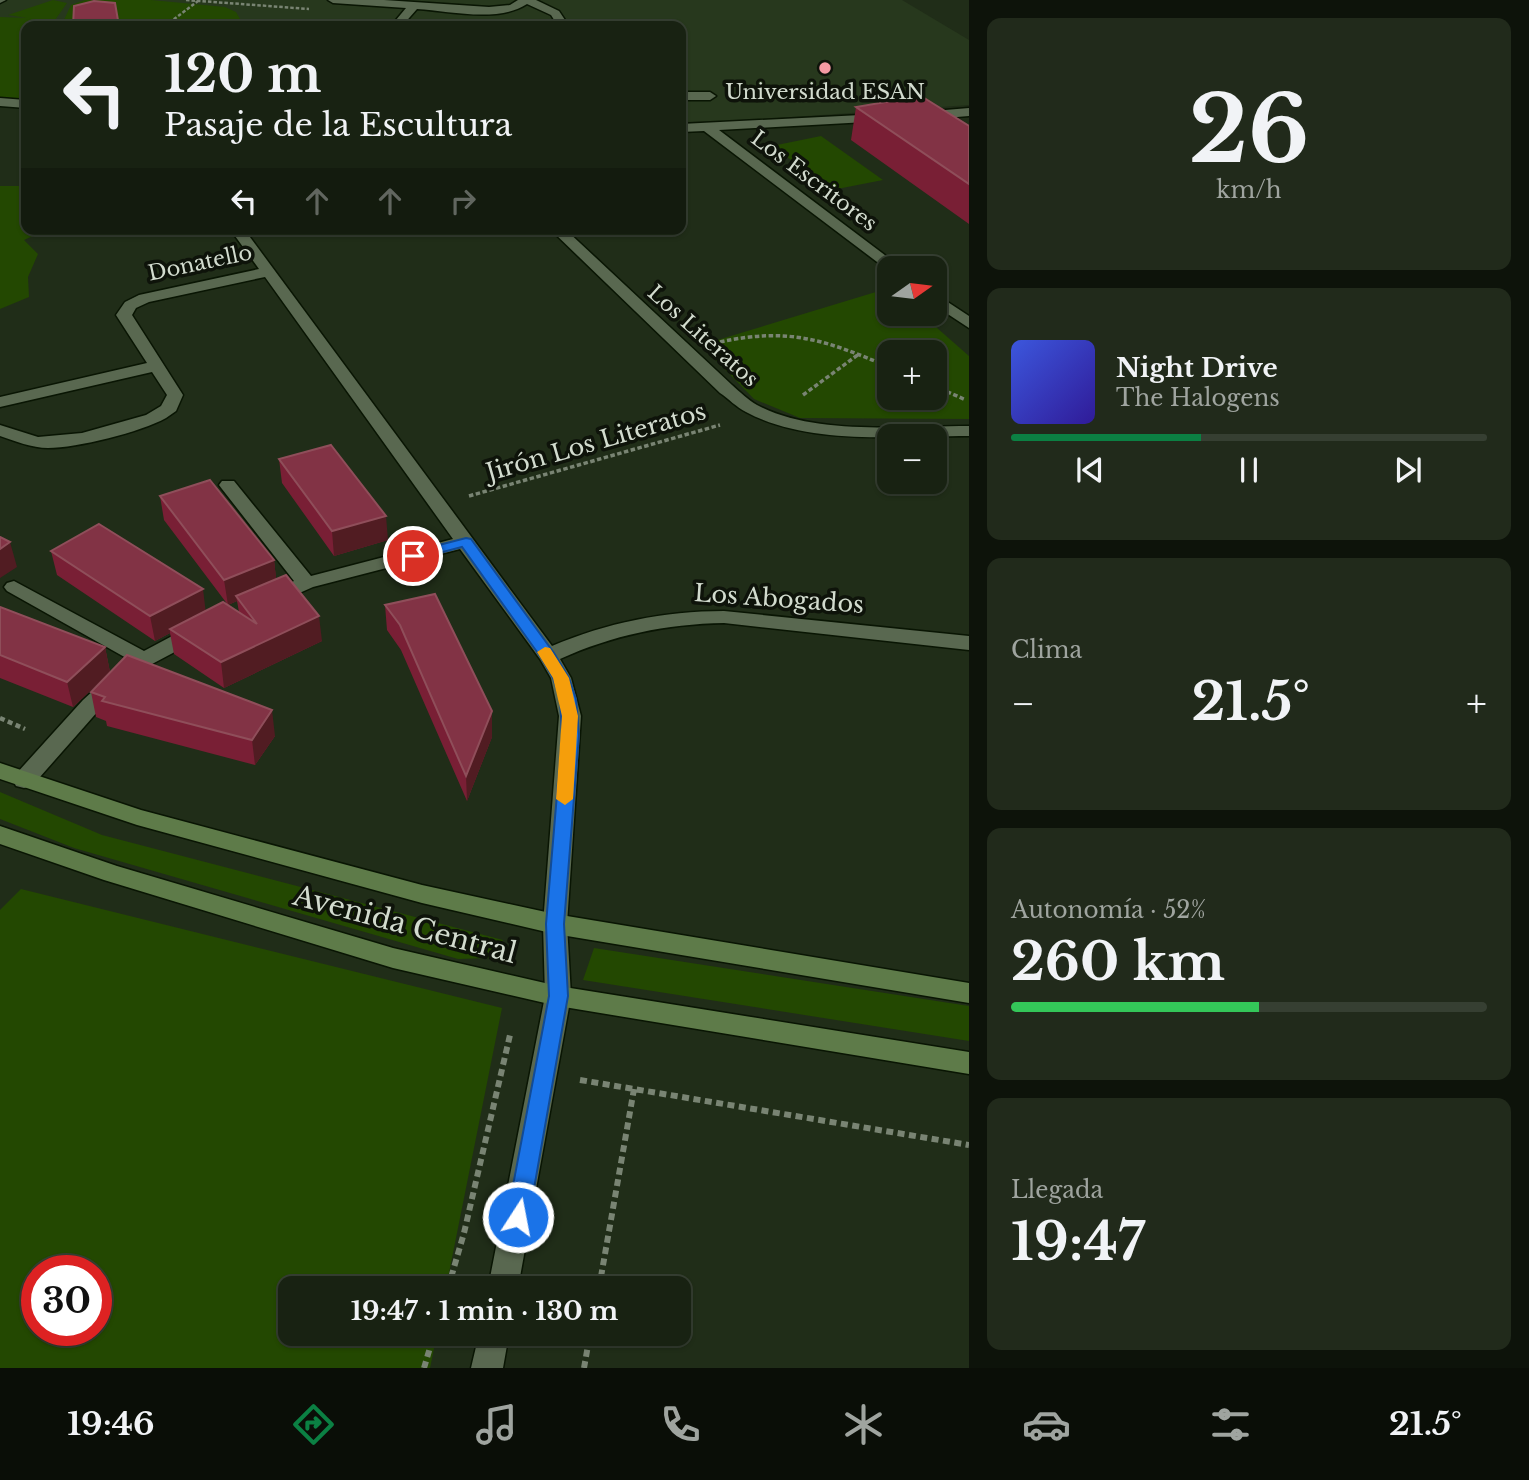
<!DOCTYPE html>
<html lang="es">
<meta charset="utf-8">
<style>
body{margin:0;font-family:"Libre Baskerville",serif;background:#212a1b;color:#f1f3f6;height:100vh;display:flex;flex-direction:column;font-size:26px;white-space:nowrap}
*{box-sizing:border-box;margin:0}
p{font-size:23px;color:#9fa49f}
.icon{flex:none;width:38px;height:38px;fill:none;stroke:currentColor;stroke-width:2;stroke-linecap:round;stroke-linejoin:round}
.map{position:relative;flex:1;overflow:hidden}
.sheet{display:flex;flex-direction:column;gap:18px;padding:18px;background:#0d130a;width:560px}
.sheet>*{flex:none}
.banner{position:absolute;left:21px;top:21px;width:665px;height:214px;border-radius:14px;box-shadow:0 2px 5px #0004,0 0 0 2px #363f32;background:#182212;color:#f1f3f6;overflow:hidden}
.needle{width:46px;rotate:76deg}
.fabs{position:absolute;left:877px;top:256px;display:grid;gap:14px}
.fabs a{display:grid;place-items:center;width:70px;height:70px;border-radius:14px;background:#182212;box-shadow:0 2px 5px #0004,0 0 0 2px #363f32;font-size:35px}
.speed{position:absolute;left:21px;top:1255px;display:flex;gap:14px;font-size:35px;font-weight:700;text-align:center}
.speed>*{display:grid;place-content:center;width:91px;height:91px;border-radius:50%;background:#182212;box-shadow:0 2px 5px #0004,0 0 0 2px #363f32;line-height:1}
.speed .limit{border:10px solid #d22;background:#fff;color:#111}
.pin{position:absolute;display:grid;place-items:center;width:60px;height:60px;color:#fff;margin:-30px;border:4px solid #fff;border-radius:50%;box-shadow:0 2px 7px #0007}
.me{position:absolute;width:77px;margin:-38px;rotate:11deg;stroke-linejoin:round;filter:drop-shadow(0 0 5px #0008)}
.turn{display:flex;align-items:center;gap:24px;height:147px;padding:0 28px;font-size:32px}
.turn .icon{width:91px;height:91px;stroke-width:2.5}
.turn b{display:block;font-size:49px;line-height:60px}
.lanes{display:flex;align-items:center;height:66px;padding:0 28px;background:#0003;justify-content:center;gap:35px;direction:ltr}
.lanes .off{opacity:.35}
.big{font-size:52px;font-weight:700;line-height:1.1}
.sheet .tile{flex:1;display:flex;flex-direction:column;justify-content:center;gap:10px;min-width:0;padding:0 24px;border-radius:14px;background:#212a1b}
.sheet .dial{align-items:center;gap:0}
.dial b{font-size:91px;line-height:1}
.song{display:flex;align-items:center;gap:21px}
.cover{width:84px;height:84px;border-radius:10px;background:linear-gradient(135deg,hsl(230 70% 55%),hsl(250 70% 35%))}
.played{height:7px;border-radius:4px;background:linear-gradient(90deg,#0b8043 40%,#363f32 40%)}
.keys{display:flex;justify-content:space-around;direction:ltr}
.heat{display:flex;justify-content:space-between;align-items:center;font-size:38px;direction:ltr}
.charge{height:10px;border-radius:5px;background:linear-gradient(90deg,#34c759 52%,#363f32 0)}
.trip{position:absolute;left:278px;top:1276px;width:413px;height:70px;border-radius:14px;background:#182212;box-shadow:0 2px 5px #0004,0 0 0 2px #363f32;font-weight:700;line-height:70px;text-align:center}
.menu{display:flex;height:112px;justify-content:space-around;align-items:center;background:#0a0e07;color:#9fa49f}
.menu .icon{width:49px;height:49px}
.menu .active{color:#0b8043}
.menu b{font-size:32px;color:#f1f3f6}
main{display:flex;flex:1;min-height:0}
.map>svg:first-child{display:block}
</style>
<main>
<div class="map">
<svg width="969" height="1368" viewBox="0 0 969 1368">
<rect width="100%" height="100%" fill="#202d18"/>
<!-- built -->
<path fill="#27381d" d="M 0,0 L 902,0 L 969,40 L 969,105 L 733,121 L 681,122 L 681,26 L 26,26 L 0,96 Z"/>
<!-- green -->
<path fill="#234801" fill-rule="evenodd" d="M 53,0 L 67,3 L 53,23 L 59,26 L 26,26 L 26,99 L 0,97 L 0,17 L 27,18 L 8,15 Z
M 85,0 L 151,0 L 225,7 L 236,12 L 244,26 L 187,26 L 162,22 L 137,26 L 102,23 L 89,26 L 62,24 L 71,5 Z
M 821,136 L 883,180 L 832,190 L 772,146 Z
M 0,186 L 26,186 L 26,229 L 48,229 L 24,240 L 38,254 L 28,277 L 29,297 L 0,309 Z
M 889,288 L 889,313 L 920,313 L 969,356 L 969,419 L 800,418 L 754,399 L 701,345 ZM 889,352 L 934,352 L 934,397 L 889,397 Z
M 0,792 L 102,835 L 503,940 L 490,958 L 458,959 L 74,848 L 0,819 Z
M 21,889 L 502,1008 L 446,1288 L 290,1288 L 290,1334 L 437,1334 L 430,1368 L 0,1368 L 0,910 ZM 96,1270 L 96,1330 L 37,1330 L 37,1270 Z
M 594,948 L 969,1006 L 969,1041 L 583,980 Z"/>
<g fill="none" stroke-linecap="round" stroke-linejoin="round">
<!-- lane casing -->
<g stroke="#091503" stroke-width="3">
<path id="lane" d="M 0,0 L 6,0 L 0,3 Z
M 328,0 L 384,0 L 489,7 L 510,5 L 518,0 L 536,0 L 559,11 L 569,26 L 558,26 L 551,15 L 527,4 C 498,23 449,11 417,9 L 402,26 L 391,26 L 406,8 L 333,3 Z
M 681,92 L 710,92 L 716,96 L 710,100 L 681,100 Z"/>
</g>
<!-- street casing -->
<g stroke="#091503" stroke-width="3">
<path id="street" d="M 0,98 L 26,100 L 26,108 L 0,106 Z
M 969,108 L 969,116 L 921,120 L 915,116 L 921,112 Z
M 881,114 L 887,118 L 885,121 L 719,130 L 902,268 L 889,268 L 889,271 L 704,131 L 681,132 L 681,124 Z
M 230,229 L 244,229 L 552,646 C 606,623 664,611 724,611 L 969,636 L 969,650 L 724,623 C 666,624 613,635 560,659 L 571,678 L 581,716 L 567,924 L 571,996 L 518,1288 L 488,1288 L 545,996 L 543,924 L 559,716 L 551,678 L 540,659 L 460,549 L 313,587 L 277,603 L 263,603 L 260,599 L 263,595 L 294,581 L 222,489 L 219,485 L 222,481 L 234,481 L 311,576 L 453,539 L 265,277 L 149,302 L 136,308 L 132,315 L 183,395 L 176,411 L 166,418 C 141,432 77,448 48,448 C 32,448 15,441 0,436 L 0,425 L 38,437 L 82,433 L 146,415 L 161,406 L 167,395 L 152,372 L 0,407 L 0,397 L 147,363 L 116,315 L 125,302 L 139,295 L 259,269 Z
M 550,229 L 565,229 L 732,385 C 740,392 748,400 757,405 C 815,436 905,426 969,426 L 969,436 C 901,436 809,446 746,412 C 736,407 729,399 720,393 Z
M 934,293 L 969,316 L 969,328 L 934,305 Z
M 14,581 L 144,651 L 189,627 L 203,627 L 206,632 L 203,637 L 137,672 L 99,710 L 32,786 L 24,788 L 16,786 L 13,780 L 16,774 L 83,700 L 128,659 L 7,591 L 4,587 L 7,583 Z
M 479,1334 L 509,1334 L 503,1368 L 471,1368 Z"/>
</g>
<!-- secondary casing -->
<g stroke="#091503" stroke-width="3">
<path id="secondary" d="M 0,763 L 141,810 L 422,885 L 555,914 L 969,983 L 969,1003 L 555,934 L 422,903 L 137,825 L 0,779 Z
M 0,826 L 117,866 L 393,948 L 558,986 L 969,1052 L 969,1074 L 558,1006 L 393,968 L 104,880 L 0,844 Z"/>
</g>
<!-- path-far3 -->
<path stroke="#798473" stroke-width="2.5" stroke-dasharray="3.5 2" stroke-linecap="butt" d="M 186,0 L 309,9
M 165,26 L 198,1"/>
<!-- path-far2 -->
<path stroke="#798473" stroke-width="3.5" stroke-dasharray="4.5 2.5" stroke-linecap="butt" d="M 720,342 C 790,327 825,340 889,367
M 934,386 L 966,400
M 803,395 L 859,354
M 469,496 L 720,425"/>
<!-- path-far1 -->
<path stroke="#798473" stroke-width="4.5" stroke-dasharray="5 3.5" stroke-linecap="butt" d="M 0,718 L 25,729"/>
<!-- path -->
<path stroke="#798473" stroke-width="6" stroke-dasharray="7 4.5" stroke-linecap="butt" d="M 580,1080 L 969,1145
M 448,1288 L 464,1233 L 510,1035
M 599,1288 L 634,1089
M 424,1368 L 434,1334
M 584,1368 L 590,1334"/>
<!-- lane -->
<use href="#lane" fill="#596850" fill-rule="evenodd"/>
<!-- street -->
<use href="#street" fill="#596850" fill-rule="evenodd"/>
<!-- secondary -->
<use href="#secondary" fill="#5e7b49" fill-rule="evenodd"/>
</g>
<!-- wall -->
<path fill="#791f35" d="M 856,107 L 969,126 L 969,224 L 851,140 Z
M 279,459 L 388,540 L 334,556 L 282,483 Z
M 160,496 L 274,560 L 276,579 L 322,641 L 224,688 L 174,654 L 170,633 L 155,641 L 57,575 L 51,551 L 206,611 L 239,612 L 237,601 L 228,605 L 164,520 Z
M 385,605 L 492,711 L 492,737 L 467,801 L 401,650 L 387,630 Z
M 0,607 L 105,647 L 110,672 L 73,707 L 0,678 Z
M 91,692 L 275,736 L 255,765 L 107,726 L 106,721 L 96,717 Z"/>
<!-- shaded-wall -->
<path fill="#511c22" d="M 386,516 L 388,540 L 334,556 L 332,531 Z
M 10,542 L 17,567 L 0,578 L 0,549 Z
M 274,560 L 277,585 L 236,596 L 237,601 L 228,605 L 224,580 Z
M 203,589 L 206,614 L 170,629 L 170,633 L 155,641 L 150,616 Z
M 319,616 L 322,641 L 224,688 L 221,662 Z
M 105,647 L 110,672 L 73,707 L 67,682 Z
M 272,710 L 275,736 L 255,765 L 252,740 Z
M 492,711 L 492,737 L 467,801 L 466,776 Z"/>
<!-- building -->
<path fill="#823345" stroke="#8f4e5a" stroke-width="2" d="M 94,1 L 115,3 L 119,26 L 73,26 L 74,6 Z
M 921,96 L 969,126 L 969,184 L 856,107 Z
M 331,445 L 386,516 L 332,531 L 279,459 Z
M 210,480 L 274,560 L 224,580 L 160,496 Z
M 99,524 L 203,589 L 150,616 L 51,551 Z
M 0,537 L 10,542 L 0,549 Z
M 286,575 L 319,616 L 221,662 L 170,629 L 223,602 L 257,624 L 236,596 Z
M 435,594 L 492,711 L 466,776 L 400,625 L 385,605 Z
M 0,607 L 105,647 L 67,682 L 0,655 Z
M 127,655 L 272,710 L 252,740 L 102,701 L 105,697 L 91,692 Z"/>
<!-- route -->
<path fill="#1a73e8" stroke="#114b97" stroke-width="2" d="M 466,538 L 471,539 L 554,653 L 569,678 L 576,699 L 579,735 L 564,924 L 568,996 L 529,1217 L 526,1224 L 518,1227 L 510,1224 L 507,1217 L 549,996 L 546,924 L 562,735 L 560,699 L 553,678 L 542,659 L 462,547 L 413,560 L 405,556 L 408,553 Z"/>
<!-- slow -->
<path fill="#f59e0b" d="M 545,647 L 550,648 L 569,678 L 578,716 L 573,799 L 565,805 L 556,799 L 562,716 L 553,678 L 537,652 Z"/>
<!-- markers -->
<circle fill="#f49aa3" stroke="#0e130a" stroke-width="2.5" cx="825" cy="68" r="7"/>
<g text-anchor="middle" stroke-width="7" stroke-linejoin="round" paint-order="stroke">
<!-- far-poi labels -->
<g font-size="21" fill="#d2dbce" stroke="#0e130a">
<text x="825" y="99">Universidad ESAN</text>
</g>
<!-- far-street labels -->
<g font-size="21" fill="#d2dbce" stroke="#0e130a">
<text transform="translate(814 181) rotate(37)" y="7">Los Escritores</text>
<text transform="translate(200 263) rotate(-12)" y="7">Donatello</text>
<text transform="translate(703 336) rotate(42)" y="7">Los Literatos</text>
</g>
<!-- street labels -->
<g font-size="24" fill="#d2dbce" stroke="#0e130a">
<text transform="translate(596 442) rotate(-16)" y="8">Jirón Los Literatos</text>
<text transform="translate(779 599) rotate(4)" y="8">Los Abogados</text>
</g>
<!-- near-street labels -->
<g font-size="28" fill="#d2dbce" stroke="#0e130a">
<text transform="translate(405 924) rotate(15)" y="10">Avenida Central</text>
</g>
</g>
</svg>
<div class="fabs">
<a><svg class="needle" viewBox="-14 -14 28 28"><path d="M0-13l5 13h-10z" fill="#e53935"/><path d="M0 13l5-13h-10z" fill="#9fa49f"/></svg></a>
<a>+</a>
<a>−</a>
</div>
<div class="speed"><div class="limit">30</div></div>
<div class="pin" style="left:413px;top:556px;background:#d93025"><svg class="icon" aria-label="arrive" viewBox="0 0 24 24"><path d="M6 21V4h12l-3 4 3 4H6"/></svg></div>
<svg class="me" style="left:518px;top:1217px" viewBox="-20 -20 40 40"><circle r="17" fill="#1a73e8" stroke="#fff" stroke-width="3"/><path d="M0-11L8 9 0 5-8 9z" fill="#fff"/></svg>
<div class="trip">19:47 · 1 min · 130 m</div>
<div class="banner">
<div class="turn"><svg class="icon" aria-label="left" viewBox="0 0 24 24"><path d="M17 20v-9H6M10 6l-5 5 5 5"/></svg><div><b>120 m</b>Pasaje de la Escultura</div></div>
<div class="lanes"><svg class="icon" aria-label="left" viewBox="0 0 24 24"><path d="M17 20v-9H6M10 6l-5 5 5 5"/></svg><svg class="icon off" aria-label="ahead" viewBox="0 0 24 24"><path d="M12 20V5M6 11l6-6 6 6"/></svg><svg class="icon off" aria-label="ahead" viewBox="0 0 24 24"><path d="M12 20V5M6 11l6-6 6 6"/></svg><svg class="icon off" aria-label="right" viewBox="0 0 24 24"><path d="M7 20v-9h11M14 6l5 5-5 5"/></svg></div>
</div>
</div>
<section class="sheet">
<div class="tile dial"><b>26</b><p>km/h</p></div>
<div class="tile">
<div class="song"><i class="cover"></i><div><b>Night Drive</b><p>The Halogens</p></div></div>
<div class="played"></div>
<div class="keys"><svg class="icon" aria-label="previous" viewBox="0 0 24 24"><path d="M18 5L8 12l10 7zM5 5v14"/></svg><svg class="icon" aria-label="pause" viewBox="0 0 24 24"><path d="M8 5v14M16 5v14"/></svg><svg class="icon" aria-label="next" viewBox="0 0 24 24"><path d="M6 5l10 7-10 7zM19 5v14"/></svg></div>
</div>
<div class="tile"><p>Clima</p>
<div class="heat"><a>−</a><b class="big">21.5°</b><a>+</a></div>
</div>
<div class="tile"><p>Autonomía · 52%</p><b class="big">260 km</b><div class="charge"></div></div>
<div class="tile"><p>Llegada</p><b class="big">19:47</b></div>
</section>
</main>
<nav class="menu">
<b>19:46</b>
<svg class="icon active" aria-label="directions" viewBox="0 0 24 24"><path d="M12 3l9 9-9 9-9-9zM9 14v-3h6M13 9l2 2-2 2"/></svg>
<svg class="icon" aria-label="music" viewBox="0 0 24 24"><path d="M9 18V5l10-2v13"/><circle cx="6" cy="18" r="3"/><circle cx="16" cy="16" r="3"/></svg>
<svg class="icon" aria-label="phone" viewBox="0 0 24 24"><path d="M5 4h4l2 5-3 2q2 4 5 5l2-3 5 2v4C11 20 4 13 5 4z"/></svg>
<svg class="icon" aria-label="climate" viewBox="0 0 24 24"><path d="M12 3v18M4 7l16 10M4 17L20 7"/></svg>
<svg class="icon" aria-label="car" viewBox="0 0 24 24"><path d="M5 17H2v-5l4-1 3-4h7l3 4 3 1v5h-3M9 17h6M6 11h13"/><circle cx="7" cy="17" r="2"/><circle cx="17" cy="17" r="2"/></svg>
<svg class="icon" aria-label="filters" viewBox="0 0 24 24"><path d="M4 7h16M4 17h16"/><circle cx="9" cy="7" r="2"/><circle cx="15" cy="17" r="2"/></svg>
<b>21.5°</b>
</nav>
